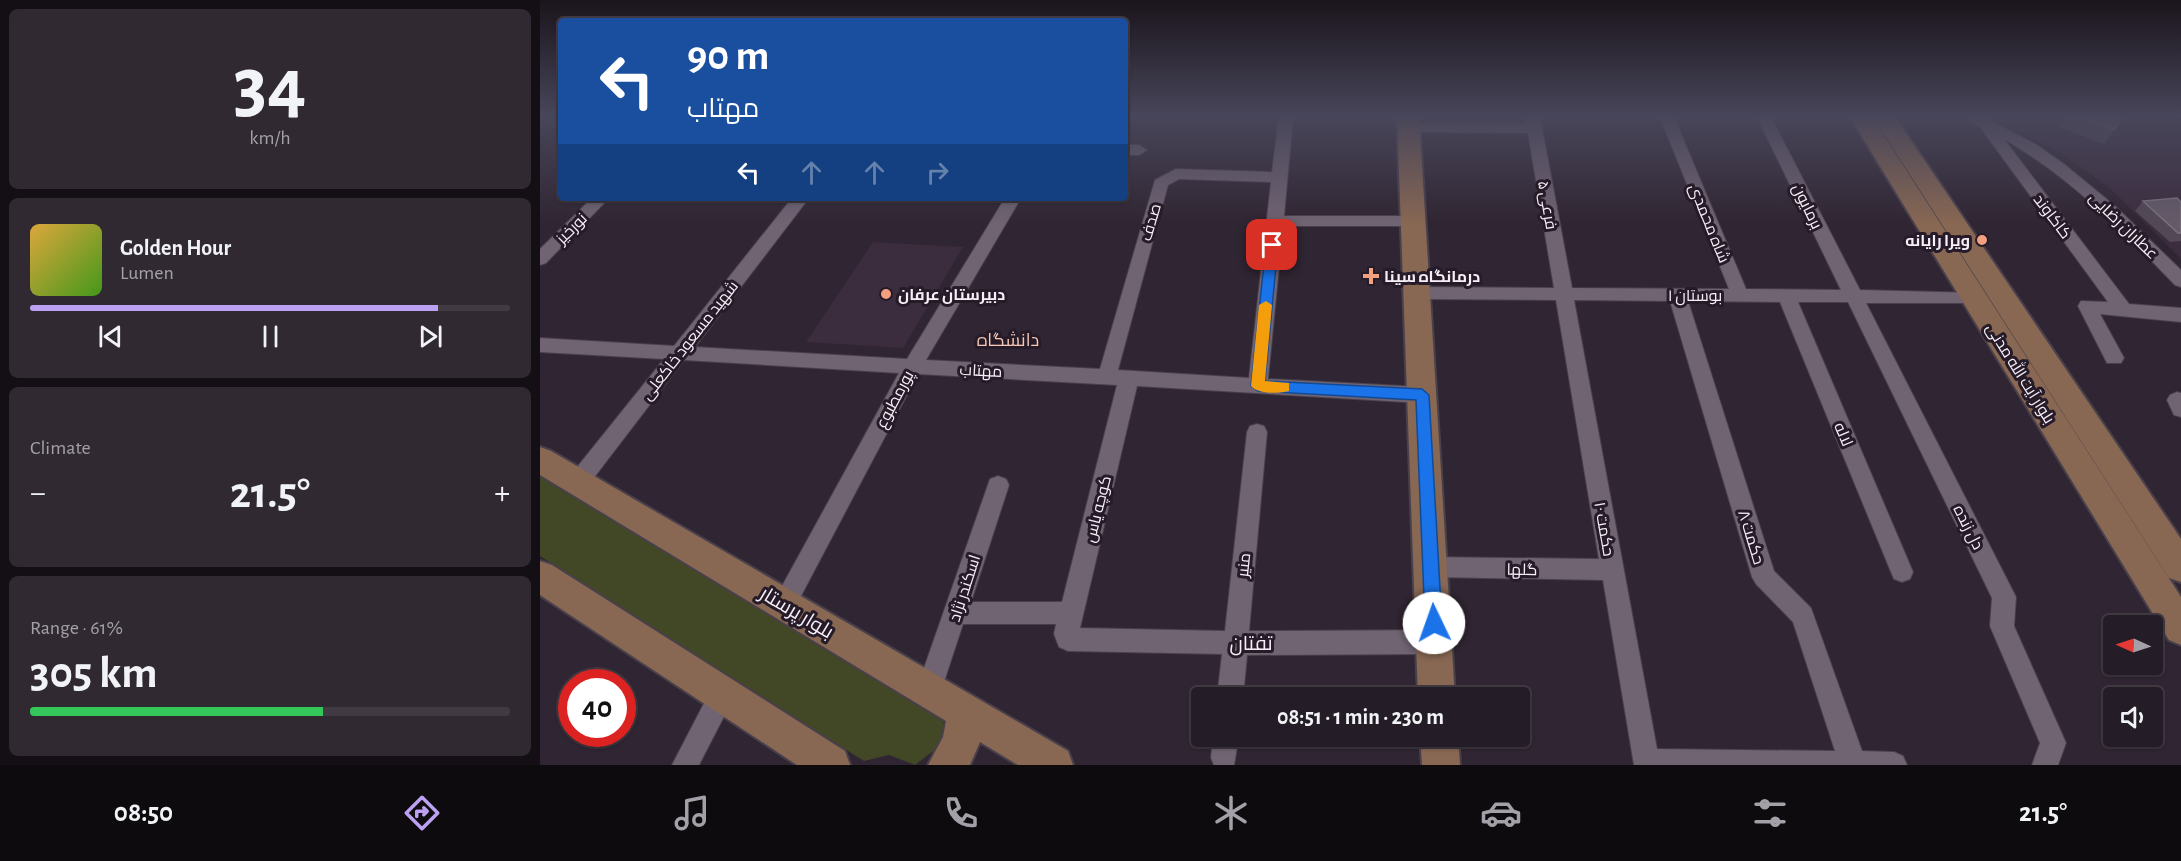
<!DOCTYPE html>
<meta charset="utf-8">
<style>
body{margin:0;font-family:"Alegreya Sans",Cairo,sans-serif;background:#302932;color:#f1f3f6;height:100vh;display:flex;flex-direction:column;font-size:22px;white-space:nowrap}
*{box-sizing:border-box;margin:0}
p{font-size:20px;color:#a3a1a7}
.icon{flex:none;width:33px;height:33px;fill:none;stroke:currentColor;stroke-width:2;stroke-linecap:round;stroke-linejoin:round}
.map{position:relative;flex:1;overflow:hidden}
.drawer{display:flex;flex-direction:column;gap:9px;padding:9px;background:#140f15;width:540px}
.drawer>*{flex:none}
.top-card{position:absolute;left:18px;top:18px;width:570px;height:183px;border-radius:6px;box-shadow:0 2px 4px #0004,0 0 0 2px #413a43;background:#1a4fa0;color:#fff;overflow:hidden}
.needle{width:39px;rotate:273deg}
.controls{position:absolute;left:1563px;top:615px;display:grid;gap:12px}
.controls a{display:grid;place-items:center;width:60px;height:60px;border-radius:6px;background:#241c26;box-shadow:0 2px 4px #0004,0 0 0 2px #413a43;font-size:30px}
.speed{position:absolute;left:18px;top:669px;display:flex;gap:12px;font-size:30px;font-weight:700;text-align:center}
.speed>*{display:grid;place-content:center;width:78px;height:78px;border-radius:50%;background:#241c26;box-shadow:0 2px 4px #0004,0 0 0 2px #413a43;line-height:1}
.speed .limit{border:9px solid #d22;background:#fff;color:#111}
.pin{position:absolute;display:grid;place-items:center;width:51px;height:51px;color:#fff;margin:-26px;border-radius:12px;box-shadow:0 3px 9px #0006}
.me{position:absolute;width:66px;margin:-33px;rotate:357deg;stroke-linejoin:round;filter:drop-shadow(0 0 4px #0008)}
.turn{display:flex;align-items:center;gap:21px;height:126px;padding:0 30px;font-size:27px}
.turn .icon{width:78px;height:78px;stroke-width:2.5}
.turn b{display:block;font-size:42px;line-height:51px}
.lanes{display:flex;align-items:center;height:57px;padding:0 30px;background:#0003;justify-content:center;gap:30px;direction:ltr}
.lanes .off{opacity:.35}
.big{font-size:45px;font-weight:700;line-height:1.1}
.drawer .widget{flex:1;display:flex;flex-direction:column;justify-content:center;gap:9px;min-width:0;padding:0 21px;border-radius:9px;background:#302932}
.drawer .dial{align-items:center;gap:0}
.dial b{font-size:78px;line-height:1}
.song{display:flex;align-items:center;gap:18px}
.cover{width:72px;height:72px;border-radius:9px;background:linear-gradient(135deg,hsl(40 70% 55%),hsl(100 70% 35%))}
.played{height:6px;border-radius:3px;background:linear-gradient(90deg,#bca0f2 85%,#413a43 85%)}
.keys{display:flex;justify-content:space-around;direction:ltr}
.heat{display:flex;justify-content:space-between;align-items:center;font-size:33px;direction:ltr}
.charge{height:9px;border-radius:4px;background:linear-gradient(90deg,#34c759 61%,#413a43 0)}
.trip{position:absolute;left:651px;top:687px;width:339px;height:60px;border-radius:6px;background:#241c26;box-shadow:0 2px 4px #0004,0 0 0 2px #413a43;font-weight:700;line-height:60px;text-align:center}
.menu{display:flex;height:96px;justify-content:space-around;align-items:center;background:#0e0b0f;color:#a3a1a7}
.menu .icon{width:42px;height:42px}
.menu .current{color:#bca0f2}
.menu b{font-size:27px;color:#f1f3f6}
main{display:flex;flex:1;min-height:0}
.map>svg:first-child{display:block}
</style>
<main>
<section class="drawer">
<div class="widget dial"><b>34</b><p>km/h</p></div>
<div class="widget">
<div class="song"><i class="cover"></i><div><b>Golden Hour</b><p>Lumen</p></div></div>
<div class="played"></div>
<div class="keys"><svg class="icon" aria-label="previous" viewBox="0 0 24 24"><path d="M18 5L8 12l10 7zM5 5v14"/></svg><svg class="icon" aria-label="pause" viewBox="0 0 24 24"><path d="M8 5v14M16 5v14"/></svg><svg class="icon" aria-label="next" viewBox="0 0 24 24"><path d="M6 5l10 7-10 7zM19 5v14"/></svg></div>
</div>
<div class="widget"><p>Climate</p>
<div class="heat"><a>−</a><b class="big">21.5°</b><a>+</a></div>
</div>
<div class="widget"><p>Range · 61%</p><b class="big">305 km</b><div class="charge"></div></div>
</section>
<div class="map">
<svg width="1641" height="765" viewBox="0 0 1641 765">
<rect width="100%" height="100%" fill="#302532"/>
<!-- built -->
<path fill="#3b2c3e" d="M 1453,117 L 1641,117 L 1641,259 L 1572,190 L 1526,156 Z
M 333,242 L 423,247 L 363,348 L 266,342 Z"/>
<!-- green -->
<path fill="#424726" d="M 0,476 L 402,716 L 408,747 L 392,752 L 375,765 L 349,755 L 324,761 L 0,556 Z"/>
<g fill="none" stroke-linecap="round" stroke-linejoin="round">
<!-- street casing -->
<g stroke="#49404b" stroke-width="2">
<path id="street" d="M 739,117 L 753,117 L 744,216 L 873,216 L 881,221 L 873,226 L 743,226 L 728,379 L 882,387 L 889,390 L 892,395 L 889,400 L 882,403 L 597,386 L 540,628 L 685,631 L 707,432 L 710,426 L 717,424 L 724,426 L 727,432 L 709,631 L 895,630 L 904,634 L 907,642 L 904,650 L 895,654 L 707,655 L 703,698 L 677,698 L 682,654 L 528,651 L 519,647 L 514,634 L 516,624 L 423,624 L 398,700 L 389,703 L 380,700 L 376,691 L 450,479 L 458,476 L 466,479 L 469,485 L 431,602 L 522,602 L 577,385 L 378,374 L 252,613 L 244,616 L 236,613 L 232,605 L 236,597 L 359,373 L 144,360 L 46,488 L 38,491 L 30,488 L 27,482 L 30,476 L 124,359 L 0,352 L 0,338 L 134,346 L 252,198 L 269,198 L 155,347 L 367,359 L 465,198 L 481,198 L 386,360 L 560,369 L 615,180 L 636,169 L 732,172 ZM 639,179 L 731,182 L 709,378 L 578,370 L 628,185 Z
M 986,117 L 1000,117 L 1032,288 L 1189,289 L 1120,117 L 1134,117 L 1206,289 L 1301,290 L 1217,117 L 1231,117 L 1320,290 L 1439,293 L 1442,297 L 1439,301 L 1433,303 L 1326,303 L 1476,597 L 1474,626 L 1526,743 L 1518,765 L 1492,765 L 1500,743 L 1450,626 L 1452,598 L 1308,302 L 1258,302 L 1373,572 L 1370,579 L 1362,582 L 1354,579 L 1351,572 L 1240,302 L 1148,301 L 1234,571 L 1271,608 L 1322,751 L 1354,752 L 1363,756 L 1367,765 L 1094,765 L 1063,580 L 891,577 L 883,574 L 880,567 L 883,560 L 891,557 L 1059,559 L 1016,300 L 877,299 L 871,297 L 868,293 L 871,289 L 877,287 L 1014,288 L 988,133 L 869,132 L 862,128 L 869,124 L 987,124 ZM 1034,300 L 1130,301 L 1212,577 L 1216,584 L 1253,622 L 1295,751 L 1117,749 Z
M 1424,117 L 1443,117 L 1497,145 L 1524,164 L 1575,206 L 1641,270 L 1641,287 L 1635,285 C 1582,230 1530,177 1464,139 L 1589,304 L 1641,308 L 1641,322 L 1560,314 L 1584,358 L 1581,363 L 1567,363 L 1538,306 L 1541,301 L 1568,302 L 1440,127 Z
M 585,145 L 599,145 L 607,150 L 599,155 L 585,155 Z
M 52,198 L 69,198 L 6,263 L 0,265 L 0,249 Z
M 1637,392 L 1641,393 L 1641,417 L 1634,415 L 1627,400 L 1630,395 Z
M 182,682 L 191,686 L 195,695 L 159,765 L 132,765 L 173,686 Z
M 673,736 L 699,736 L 694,765 L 674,765 L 671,758 Z"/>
</g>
<!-- secondary casing -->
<g stroke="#49404b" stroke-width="4">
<path id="secondary" d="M 857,117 L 879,117 L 915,698 L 878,698 Z
M 1310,117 L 1332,117 L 1641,597 L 1641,645 L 1629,640 Z
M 1333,117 L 1355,117 L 1641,539 L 1641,582 L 1629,578 Z
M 0,447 L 11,451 L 528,751 L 533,765 L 478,765 L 440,742 L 430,765 L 388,765 L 403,737 L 406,721 L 0,475 Z
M 0,561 L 12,565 L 305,751 L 310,765 L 257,765 L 0,595 Z
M 880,736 L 918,736 L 920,765 L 882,765 Z"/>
</g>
<!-- street -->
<use href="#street" fill="#706372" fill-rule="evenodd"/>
<!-- secondary -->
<use href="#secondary" fill="#886753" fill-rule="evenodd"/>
</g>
<!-- wall -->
<path fill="#534956" d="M 1526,117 L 1583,117 L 1564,144 L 1519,127 Z
M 1603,201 L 1641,202 L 1641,241 L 1630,242 L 1595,211 Z"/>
<!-- building -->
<path fill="#655a68" stroke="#7c727e" stroke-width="1.5" d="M 1539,117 L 1583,117 L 1574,130 Z
M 1637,198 L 1641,202 L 1641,233 L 1638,233 L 1603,201 Z"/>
<!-- sky -->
<linearGradient id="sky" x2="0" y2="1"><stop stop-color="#1a141c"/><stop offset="0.52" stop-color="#48465a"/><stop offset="1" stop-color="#48465a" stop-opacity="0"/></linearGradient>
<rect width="1641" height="224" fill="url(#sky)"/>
<!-- route -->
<path fill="#1a73e8" stroke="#114b97" stroke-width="1.5" d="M 732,241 L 738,245 L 725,381 L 882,389 L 889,395 L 902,623 L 900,629 L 894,631 L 888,629 L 885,623 L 876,400 L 718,391 L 711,386 L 726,245 Z"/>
<!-- slow -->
<path fill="#f59e0b" d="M 726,301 L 732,305 L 725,381 L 749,383 L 749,391 C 739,394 717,394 711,386 L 719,305 Z"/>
<!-- markers -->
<g fill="#f2a080" stroke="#261b28" stroke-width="2">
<circle cx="1442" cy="240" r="6"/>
<path d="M828 267h6v6h6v6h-6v6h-6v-6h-6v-6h6z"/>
<circle cx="346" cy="294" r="6"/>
</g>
<g text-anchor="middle" stroke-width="6" stroke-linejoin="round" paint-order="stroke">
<!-- street labels -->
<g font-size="16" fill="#f6eff8" stroke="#261b28">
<text transform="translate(1008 205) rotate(80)" y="6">فرعی ۵</text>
<text transform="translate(1268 206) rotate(64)" y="6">برمایون</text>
<text transform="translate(1513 216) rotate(53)" y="6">کاکاوند</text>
<text transform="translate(610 222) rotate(-74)" y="6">صدف</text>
<text transform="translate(1170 223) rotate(68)" y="6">شاه محمدی</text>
<text transform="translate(1584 225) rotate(44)" y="6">عطاران رضایی</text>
<text transform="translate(31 228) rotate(-45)" y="6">نورخیز</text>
<text x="1155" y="301">بوستان ۱</text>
<text transform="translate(149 340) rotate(-52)" y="6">شهید مسعود خاکعلی</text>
<text transform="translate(441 370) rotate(3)" y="6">مهتاب</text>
<text transform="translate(1481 373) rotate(58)" y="6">بلوار آیت الله مدنی</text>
<text transform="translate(354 399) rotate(-62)" y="6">پورمطبوع</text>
<text transform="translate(1304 434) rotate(67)" y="6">لاله</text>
<text transform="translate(557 509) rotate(-76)" y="6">کوچه یاس</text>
<text transform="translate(1429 527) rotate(63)" y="6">دل زنده</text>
<text transform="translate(1065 529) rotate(80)" y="6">حکمت ۱۰</text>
<text transform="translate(1212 537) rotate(73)" y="6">حکمت ۸</text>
<text transform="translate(703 565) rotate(-84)" y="6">منیر</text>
<text transform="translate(982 569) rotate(1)" y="6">گلها</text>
<text transform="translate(424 588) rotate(-72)" y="6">اسکندر نژاد</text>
</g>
<!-- poi labels -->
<g font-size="16" font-weight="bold" fill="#f6eff8" stroke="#261b28" text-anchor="start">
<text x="1430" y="246" text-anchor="end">ویرا رایانه</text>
<text x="844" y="282">درمانگاه سینا</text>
<text x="358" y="300">دبیرستان عرفان</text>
</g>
<!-- neighbourhood labels -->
<g font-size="18" fill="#f8c8b6" stroke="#261b28">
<text x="468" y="346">دانشگاه</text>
</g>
<!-- near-street labels -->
<g font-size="20" fill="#f6eff8" stroke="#261b28">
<text transform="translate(257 612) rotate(31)" y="7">بلوار پرستار</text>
<text x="711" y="650">تفتان</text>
</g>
</g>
</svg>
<div class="controls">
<a><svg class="needle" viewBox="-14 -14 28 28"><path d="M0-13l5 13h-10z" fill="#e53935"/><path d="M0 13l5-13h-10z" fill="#a3a1a7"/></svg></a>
<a><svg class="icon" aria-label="sound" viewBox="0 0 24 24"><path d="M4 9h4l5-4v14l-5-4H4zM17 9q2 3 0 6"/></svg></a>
</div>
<div class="speed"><div class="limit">40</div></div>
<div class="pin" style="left:732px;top:245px;background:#d93025"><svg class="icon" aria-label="arrive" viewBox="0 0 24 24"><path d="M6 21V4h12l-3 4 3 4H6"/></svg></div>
<svg class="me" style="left:894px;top:623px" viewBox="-20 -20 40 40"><circle r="19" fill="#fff"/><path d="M0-13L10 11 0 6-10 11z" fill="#1a73e8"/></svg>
<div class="trip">08:51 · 1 min · 230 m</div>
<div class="top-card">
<div class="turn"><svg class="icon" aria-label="left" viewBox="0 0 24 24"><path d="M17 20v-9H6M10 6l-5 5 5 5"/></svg><div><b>90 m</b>مهتاب</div></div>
<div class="lanes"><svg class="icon" aria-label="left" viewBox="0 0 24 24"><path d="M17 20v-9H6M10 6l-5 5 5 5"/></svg><svg class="icon off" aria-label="ahead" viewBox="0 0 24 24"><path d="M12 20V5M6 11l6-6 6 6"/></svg><svg class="icon off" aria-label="ahead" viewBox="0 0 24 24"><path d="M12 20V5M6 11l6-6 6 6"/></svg><svg class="icon off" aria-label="right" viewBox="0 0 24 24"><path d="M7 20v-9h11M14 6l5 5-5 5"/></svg></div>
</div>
</div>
</main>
<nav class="menu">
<b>08:50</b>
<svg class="icon current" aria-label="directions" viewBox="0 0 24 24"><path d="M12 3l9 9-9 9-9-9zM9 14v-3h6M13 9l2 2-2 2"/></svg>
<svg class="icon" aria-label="music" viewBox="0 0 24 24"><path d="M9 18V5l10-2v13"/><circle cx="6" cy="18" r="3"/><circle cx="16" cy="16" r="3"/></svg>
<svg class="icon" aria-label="phone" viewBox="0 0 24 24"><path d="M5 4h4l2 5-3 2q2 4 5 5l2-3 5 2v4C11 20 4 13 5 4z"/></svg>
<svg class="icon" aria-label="climate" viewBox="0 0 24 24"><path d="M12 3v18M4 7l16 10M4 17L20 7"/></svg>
<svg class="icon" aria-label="car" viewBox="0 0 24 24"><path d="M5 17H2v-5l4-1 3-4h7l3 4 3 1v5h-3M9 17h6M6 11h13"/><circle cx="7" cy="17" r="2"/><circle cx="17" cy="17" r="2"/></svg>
<svg class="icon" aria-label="filters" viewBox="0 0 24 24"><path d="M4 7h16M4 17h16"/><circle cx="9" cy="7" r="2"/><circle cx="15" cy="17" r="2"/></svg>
<b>21.5°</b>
</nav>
